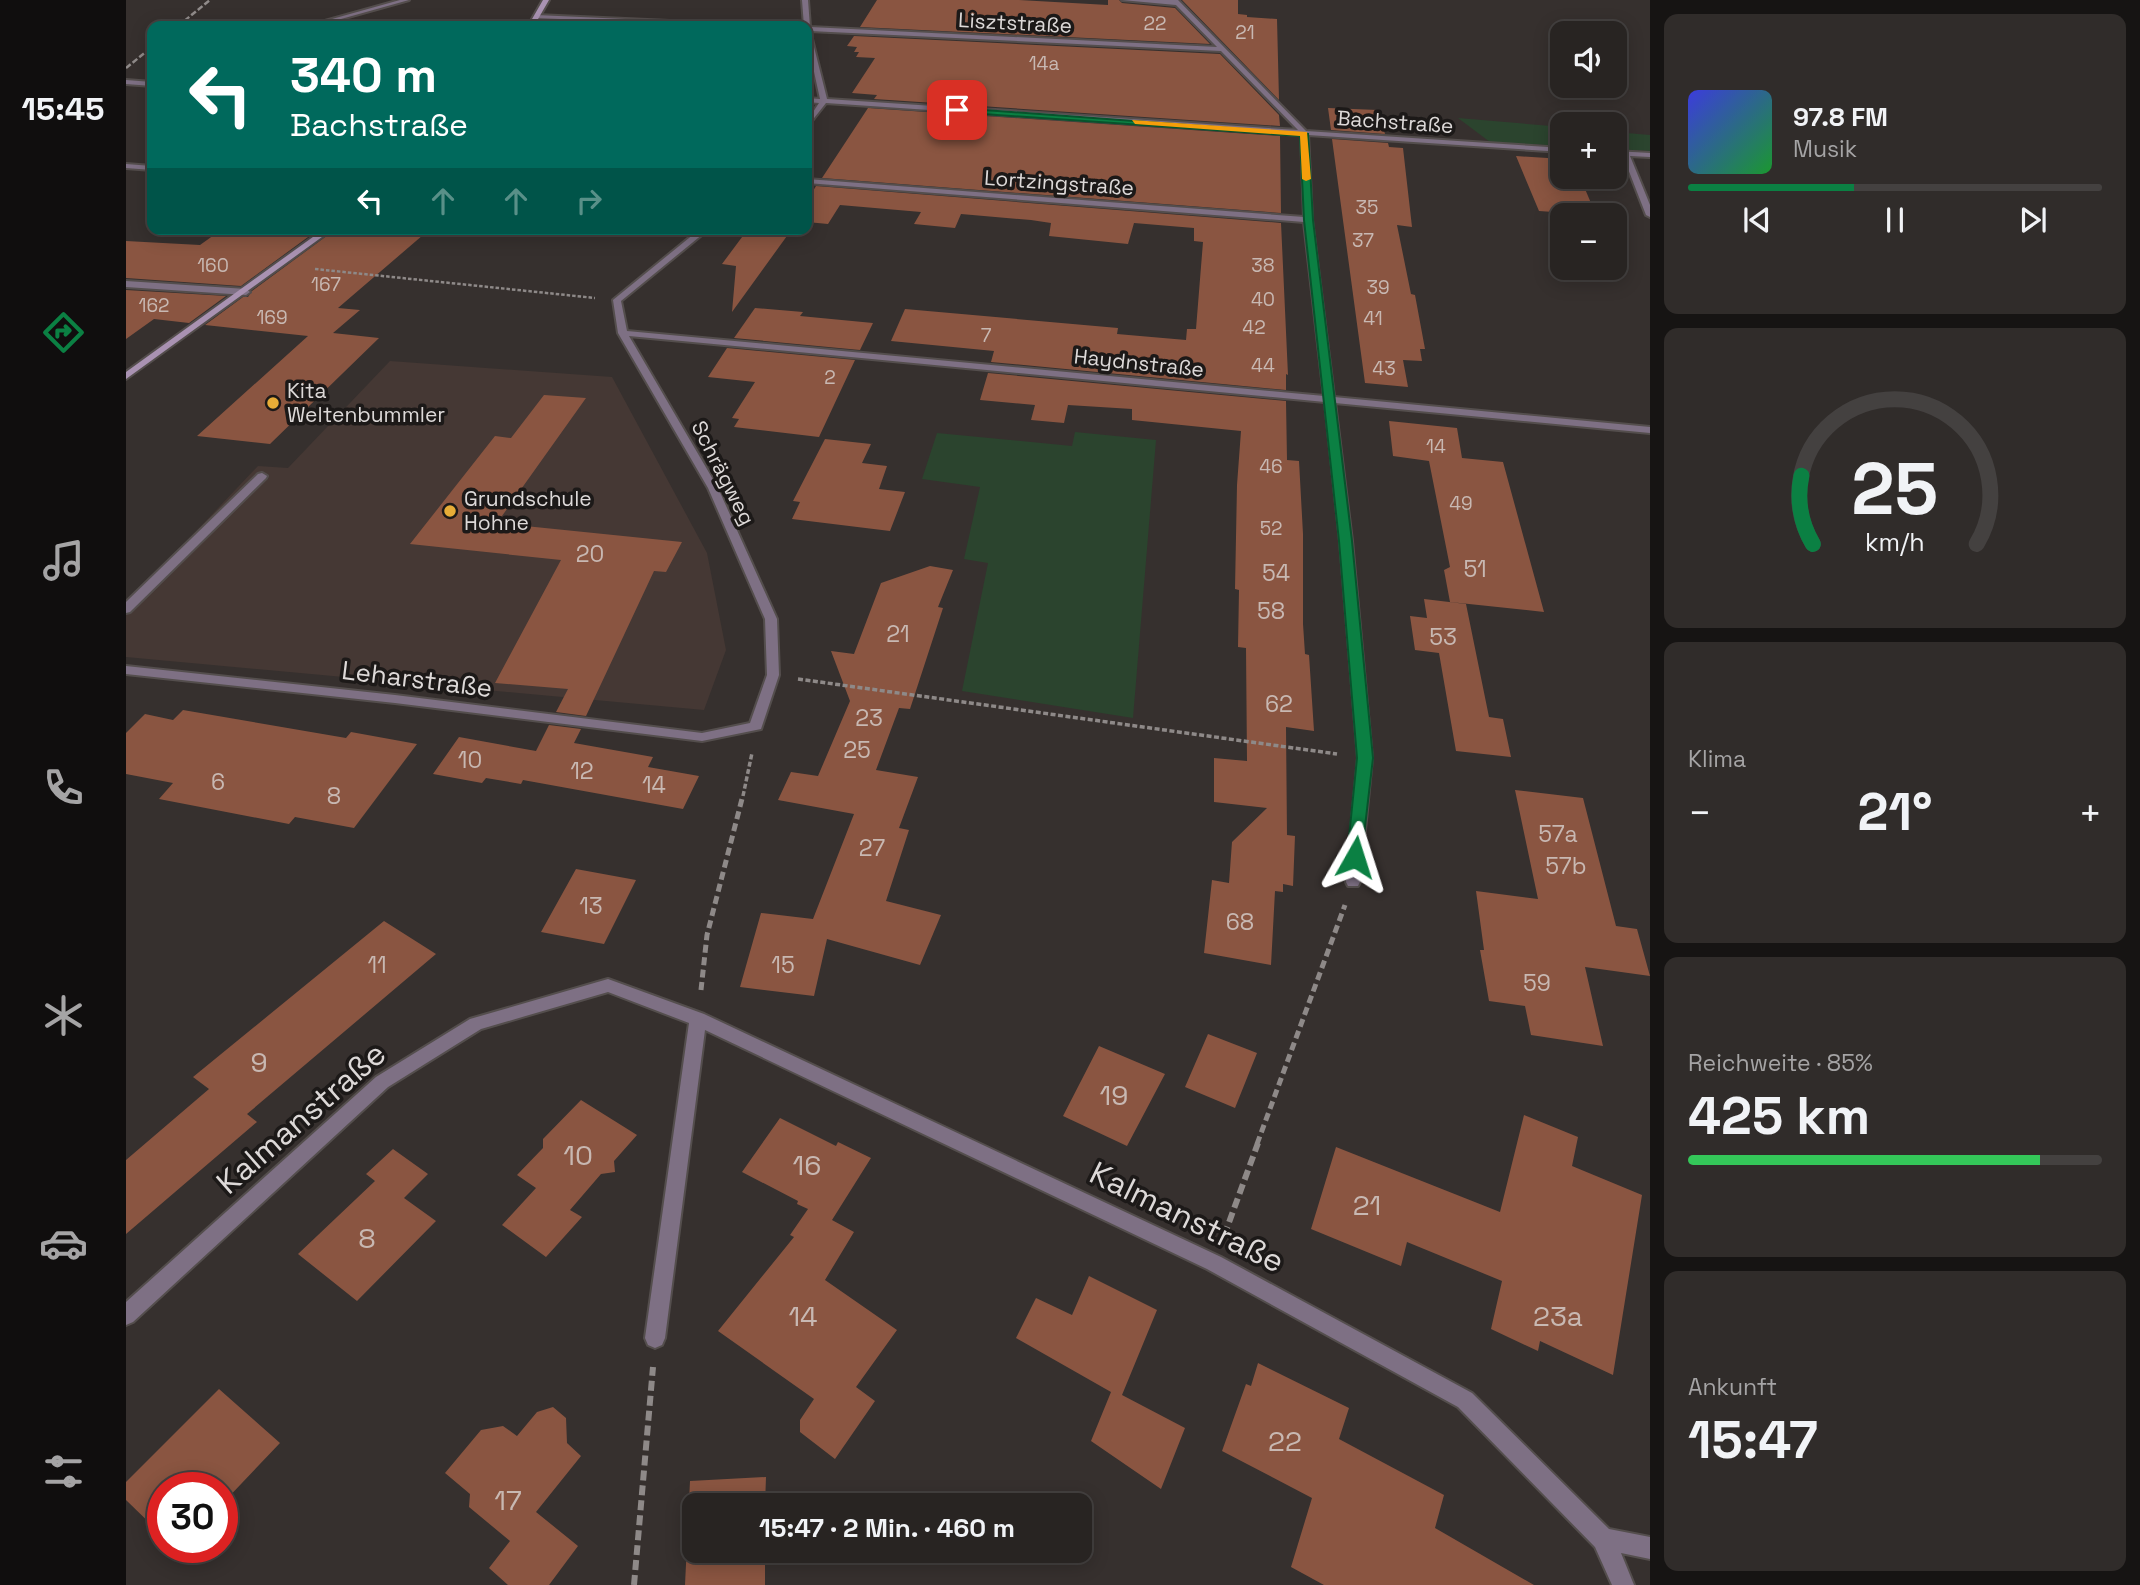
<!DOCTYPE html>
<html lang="de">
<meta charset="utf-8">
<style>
body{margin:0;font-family:"Space Grotesk",sans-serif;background:#302c2a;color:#f1f3f6;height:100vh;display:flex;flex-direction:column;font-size:26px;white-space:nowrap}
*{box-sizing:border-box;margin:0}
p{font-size:23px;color:#a5a4a5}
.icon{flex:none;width:38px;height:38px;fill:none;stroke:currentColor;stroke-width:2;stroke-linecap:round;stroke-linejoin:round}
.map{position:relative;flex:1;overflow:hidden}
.panel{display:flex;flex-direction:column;gap:14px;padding:14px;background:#161413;width:490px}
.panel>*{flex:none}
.top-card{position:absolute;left:21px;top:21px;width:665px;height:214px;border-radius:14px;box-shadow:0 4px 18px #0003,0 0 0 2px #444140;background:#00695c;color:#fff;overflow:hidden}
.tools{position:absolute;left:1424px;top:21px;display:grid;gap:14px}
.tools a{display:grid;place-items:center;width:77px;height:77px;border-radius:14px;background:#282422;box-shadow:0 4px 18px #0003,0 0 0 2px #444140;font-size:35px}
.speed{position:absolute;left:21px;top:1472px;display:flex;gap:14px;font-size:35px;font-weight:700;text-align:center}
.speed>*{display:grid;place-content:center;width:91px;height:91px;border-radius:50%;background:#282422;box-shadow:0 4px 18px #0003,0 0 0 2px #444140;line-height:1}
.speed .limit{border:10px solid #d22;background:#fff;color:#111}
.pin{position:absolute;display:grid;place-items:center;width:60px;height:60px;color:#fff;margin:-30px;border-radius:14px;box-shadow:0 4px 10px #0006}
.me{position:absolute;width:77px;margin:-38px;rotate:6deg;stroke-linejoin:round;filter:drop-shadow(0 0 5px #0008)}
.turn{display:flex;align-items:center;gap:24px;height:147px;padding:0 28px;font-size:32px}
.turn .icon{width:91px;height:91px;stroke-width:2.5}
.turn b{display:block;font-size:49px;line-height:60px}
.lanes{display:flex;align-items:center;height:66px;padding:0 28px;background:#0003;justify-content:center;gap:35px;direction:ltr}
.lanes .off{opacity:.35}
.big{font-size:52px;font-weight:700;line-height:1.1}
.panel .tile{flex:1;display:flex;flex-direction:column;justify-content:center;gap:10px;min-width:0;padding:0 24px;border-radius:14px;background:#302c2a}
.panel .dial{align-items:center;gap:0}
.dial svg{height:182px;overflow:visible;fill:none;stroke:#444140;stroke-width:7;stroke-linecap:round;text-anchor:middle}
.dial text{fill:#f1f3f6;stroke:none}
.song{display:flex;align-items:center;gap:21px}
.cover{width:84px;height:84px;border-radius:10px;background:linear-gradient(135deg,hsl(240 70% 55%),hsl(130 70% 35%))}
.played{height:7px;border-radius:4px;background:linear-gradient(90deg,#0b8043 40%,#444140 40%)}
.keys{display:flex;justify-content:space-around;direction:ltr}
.heat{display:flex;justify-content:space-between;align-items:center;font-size:38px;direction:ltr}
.charge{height:10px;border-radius:5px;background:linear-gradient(90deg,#34c759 85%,#444140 0)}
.trip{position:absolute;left:556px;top:1493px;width:410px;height:70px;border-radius:14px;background:#282422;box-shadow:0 4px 18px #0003,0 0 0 2px #444140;font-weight:700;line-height:70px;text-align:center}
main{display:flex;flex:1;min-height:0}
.menu{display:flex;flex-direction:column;width:126px;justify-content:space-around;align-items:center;background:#100e0e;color:#a5a4a5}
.menu .icon{width:49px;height:49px}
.menu .current{color:#0b8043}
.menu b{font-size:32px;color:#f1f3f6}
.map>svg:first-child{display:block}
</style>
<main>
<nav class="menu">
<b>15:45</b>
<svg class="icon current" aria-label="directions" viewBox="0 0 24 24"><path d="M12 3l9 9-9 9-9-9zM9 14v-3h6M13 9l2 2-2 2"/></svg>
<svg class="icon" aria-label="music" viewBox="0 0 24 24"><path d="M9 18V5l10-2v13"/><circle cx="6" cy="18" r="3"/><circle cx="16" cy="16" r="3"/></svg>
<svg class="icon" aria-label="phone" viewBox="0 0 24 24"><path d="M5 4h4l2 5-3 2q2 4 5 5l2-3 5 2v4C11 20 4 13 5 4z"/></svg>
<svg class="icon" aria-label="climate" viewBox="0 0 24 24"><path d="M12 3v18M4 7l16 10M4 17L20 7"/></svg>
<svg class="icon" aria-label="car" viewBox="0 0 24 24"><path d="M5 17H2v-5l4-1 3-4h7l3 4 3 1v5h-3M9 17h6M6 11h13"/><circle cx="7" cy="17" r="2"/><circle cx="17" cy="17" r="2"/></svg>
<svg class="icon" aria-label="filters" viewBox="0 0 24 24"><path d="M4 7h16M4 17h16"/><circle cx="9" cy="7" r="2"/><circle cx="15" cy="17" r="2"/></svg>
</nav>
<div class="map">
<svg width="1524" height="1585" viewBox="0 0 1524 1585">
<rect width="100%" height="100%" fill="#36302e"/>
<!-- built -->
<path fill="#453834" d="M 264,361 L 486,377 L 581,553 L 600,650 L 578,710 L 0,657 L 0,605 L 132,466 L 162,468 Z"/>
<!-- green -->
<path fill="#2b442e" d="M 1332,118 L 1437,127 L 1437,146 L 1364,142 Z
M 1489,132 L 1524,135 L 1524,151 L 1489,149 Z
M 949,432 L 1030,440 L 1007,718 L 836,691 L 862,563 L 838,559 L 854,487 L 796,479 L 811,433 L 946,446 Z"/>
<!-- building -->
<path fill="#8a5541" d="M 751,0 L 893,0 L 982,5 L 982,0 L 993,0 L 996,3 L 1049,8 L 1084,44 L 734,27 Z
M 1056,0 L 1112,0 L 1112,14 L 1121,15 L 1121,17 L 1151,19 L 1153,100 Z
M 728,36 L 1094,54 L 1153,115 L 1154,126 L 748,99 L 751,95 L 726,93 L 749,58 L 730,57 L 733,52 L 728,52 L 731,47 L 721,46 Z
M 742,108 L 1154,136 L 1155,213 L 696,178 Z
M 1202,108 L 1252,110 L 1259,134 L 1205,130 Z
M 1206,139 L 1262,143 L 1263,147 L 1277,148 L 1286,227 L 1271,225 L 1285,294 L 1289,295 L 1299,349 L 1294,349 L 1296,361 L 1277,360 L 1282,387 L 1239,383 Z
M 1390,156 L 1437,159 L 1437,177 L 1454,177 L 1470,215 L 1413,211 Z
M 690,186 L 1155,223 L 1162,375 L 1160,374 L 1160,390 L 865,362 L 868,351 L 765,341 L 779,309 L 992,328 L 991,334 L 1060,340 L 1061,329 L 1070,329 L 1077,242 L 1068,241 L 1068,228 L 1008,223 L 1002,244 L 923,236 L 925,223 L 905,220 L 835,214 L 829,228 L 788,224 L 795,212 L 714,205 L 702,224 L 681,222 L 681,201 Z
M 125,229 L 193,229 L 115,286 L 0,278 L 0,241 L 74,245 L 88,235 L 115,236 Z
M 210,229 L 304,229 L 212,308 L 234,310 L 207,333 L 253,338 L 144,444 L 71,436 L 182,336 L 79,325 L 117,297 L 122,297 L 126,291 Z
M 622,229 L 666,229 L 606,312 L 610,266 L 596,264 Z
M 0,290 L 100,296 L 63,323 L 28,319 L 0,339 Z
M 629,308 L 677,312 L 674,316 L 747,323 L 734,350 L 608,338 Z
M 601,348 L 729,360 L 693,437 L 608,427 L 613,419 L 606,418 L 629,382 L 582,377 Z
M 862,373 L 1160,401 L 1161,460 L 1173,461 L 1177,534 L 1177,624 L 1179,654 L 1183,655 L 1188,731 L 1160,727 L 1161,835 L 1169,836 L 1167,886 L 1157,884 L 1157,892 L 1149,891 L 1145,965 L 1078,953 L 1086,880 L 1103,883 L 1106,842 L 1141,808 L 1088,802 L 1088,758 L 1121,761 L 1120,648 L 1112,647 L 1113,590 L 1109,589 L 1111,485 L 1115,431 L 1006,420 L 1006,409 L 942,405 L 938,423 L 905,420 L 909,405 L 854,400 Z
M 418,395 L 460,398 L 371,523 L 556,542 L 540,572 L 528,571 L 460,716 L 430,712 L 442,689 L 369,683 L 435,560 L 284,544 L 369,436 L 385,438 Z
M 1263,421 L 1331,428 L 1336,458 L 1377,462 L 1418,612 L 1324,602 L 1318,570 L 1324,567 L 1303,461 L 1267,456 Z
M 699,439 L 745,444 L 736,463 L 761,466 L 753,489 L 779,492 L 764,531 L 666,519 L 674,502 L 667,501 Z
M 804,566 L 827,570 L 812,607 L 817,608 L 784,709 L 773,708 L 750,770 L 792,777 L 773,828 L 783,830 L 760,901 L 815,915 L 794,965 L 701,939 L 688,996 L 614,987 L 635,913 L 687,919 L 728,814 L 652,800 L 665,772 L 692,776 L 724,701 L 705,651 L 728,654 L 755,583 Z
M 1298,599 L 1340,604 L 1363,717 L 1377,719 L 1385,757 L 1330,751 L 1313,653 L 1289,650 L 1284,616 L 1301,618 Z
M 57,710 L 220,738 L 225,732 L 291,744 L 228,828 L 169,817 L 163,824 L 33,799 L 47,783 L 0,774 L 0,733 L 19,714 L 47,720 Z
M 423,725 L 455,729 L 448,743 L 527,757 L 522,767 L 573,776 L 557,809 L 397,780 L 395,784 L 360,778 L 356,783 L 307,774 L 333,737 L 410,751 Z
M 1389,790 L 1457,798 L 1490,926 L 1511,929 L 1524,976 L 1459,967 L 1477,1046 L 1405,1035 L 1399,1006 L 1363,1001 L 1354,950 L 1358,950 L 1350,891 L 1412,899 Z
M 450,869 L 510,880 L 478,944 L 415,932 Z
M 258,921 L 310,954 L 121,1114 L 131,1122 L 0,1234 L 0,1160 L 83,1089 L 67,1077 Z
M 1082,1034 L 1131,1053 L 1109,1108 L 1059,1087 Z
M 973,1046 L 1039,1074 L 1001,1146 L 937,1116 Z
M 455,1100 L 511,1135 L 488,1161 L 489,1172 L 475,1174 L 444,1210 L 456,1217 L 420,1257 L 376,1225 L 410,1188 L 391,1175 L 417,1148 L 417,1139 Z
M 1398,1115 L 1452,1137 L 1446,1166 L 1516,1195 L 1487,1375 L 1414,1341 L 1412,1351 L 1365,1329 L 1376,1281 L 1281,1242 L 1275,1266 L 1185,1229 L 1210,1147 L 1374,1212 Z
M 654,1118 L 710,1146 L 712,1142 L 745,1158 L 706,1220 L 728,1232 L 699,1280 L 771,1330 L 730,1387 L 749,1401 L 709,1459 L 674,1432 L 674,1420 L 688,1399 L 592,1331 L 668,1237 L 664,1235 L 682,1209 L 671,1204 L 672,1201 L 616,1172 Z
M 267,1149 L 302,1174 L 278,1198 L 310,1221 L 231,1301 L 172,1254 L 249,1181 L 240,1174 Z
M 963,1276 L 1031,1310 L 996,1395 L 1059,1428 L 1035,1489 L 965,1441 L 985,1392 L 890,1338 L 910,1298 L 946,1315 Z
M 1132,1363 L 1223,1408 L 1213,1439 L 1318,1495 L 1309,1528 L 1408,1585 L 1198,1585 L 1165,1567 L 1186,1498 L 1096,1451 L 1120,1384 L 1125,1386 Z
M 93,1389 L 154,1443 L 96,1504 L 96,1488 L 37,1488 L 37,1536 L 0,1500 L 0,1482 Z
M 427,1407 L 440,1418 L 441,1443 L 455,1456 L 410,1512 L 452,1546 L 423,1585 L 382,1585 L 363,1568 L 384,1541 L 343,1507 L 344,1494 L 319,1473 L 355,1430 L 377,1426 L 391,1436 L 411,1412 Z
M 640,1477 L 639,1505 L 569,1505 L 569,1550 L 639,1550 L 639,1585 L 559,1585 L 564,1481 Z"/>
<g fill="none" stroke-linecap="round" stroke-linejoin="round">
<!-- lane casing -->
<g stroke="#544e4d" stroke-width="4">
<path id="lane" d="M 136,473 L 141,476 L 140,478 L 4,612 L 0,613 L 0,602 L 132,474 Z"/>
</g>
<!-- street casing -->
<g stroke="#544e4d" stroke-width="4">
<path id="street" d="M 274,0 L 283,0 L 190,26 L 181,26 Z
M 676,0 L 682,0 L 684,27 L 1091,47 L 1050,5 L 996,0 L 1052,0 L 1180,131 L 1437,148 L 1437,152 L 1182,135 L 1186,220 L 1208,397 L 1524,427 L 1524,433 L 1209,403 L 1226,541 L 1246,758 L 1234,882 L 1232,886 L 1222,886 L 1220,882 L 1232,758 L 1214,541 L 1199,402 L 503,336 L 592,488 L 651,619 L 653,675 L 635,729 L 576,741 L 269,703 L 0,674 L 0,666 L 269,695 L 576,733 L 624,723 L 641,675 L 639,619 L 582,488 L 492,333 L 487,300 L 574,229 L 583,229 L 495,301 L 501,331 L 1198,396 L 1178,222 L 681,183 L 681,179 L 1178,217 L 1175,135 L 700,103 L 681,127 L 681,121 L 693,103 L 681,102 L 681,98 L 694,99 L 681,40 L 681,26 L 678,26 ZM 684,31 L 1095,51 L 1172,130 L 701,99 Z
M 410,15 L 611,24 L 614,26 L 408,18 Z
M 0,80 L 26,82 L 26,86 L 0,84 Z
M 1489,151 L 1524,153 L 1524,157 L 1504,156 L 1524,205 L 1524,217 L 1520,215 L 1497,156 L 1489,155 Z
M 0,164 L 26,166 L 26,170 L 0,168 Z
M 0,281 L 120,289 L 124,292 L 120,295 L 0,287 Z
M 482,979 L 578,1014 L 1095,1257 L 1346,1393 L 1483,1529 L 1524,1537 L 1524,1559 L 1495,1553 L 1508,1585 L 1486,1585 L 1469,1547 L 1332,1407 L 1081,1269 L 579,1030 L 539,1338 L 536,1345 L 529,1348 L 522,1345 L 519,1338 L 563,1023 L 482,992 L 355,1029 L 262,1087 L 7,1322 L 0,1325 L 0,1302 L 250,1077 L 344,1019 Z"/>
</g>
<!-- secondary casing -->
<g stroke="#544e4d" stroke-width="4">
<path id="secondary" d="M 417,0 L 423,0 L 408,26 L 402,26 Z
M 198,229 L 207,229 L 0,379 L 0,372 Z"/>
</g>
<!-- path-far3 -->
<path stroke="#8e8988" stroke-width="2.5" stroke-dasharray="3.5 2" stroke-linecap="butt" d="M 189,269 L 469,298"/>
<!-- path-far2 -->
<path stroke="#8e8988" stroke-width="3.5" stroke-dasharray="5 2.5" stroke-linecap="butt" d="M 672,679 L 1211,754
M 617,796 L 626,753"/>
<!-- path-far1 -->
<path stroke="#8e8988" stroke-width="5" stroke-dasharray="8 4.5" stroke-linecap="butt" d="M 575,990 L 581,935 L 617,795
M 1131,1144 L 1219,905"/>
<!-- path -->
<path stroke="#8e8988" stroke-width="6" stroke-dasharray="10 5" stroke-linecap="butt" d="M 1098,1236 L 1132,1143
M 508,1585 L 527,1367"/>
<!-- lane -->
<use href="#lane" fill="#7e7084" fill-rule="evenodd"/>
<!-- street -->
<use href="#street" fill="#7e7084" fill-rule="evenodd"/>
<!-- secondary -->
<use href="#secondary" fill="#a992b2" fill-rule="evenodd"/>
<!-- rail -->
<path stroke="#908b8a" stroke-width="2.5" stroke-dasharray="6 2.5" stroke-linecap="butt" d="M 52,26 L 84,0
M 0,68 L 26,47"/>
</g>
<!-- route -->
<path fill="#0b8043" stroke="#07532c" stroke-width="2" d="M 831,108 L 1182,134 L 1187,220 L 1226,541 L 1247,758 L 1235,861 L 1223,861 L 1221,857 L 1231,758 L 1213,541 L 1178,220 L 1174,136 L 829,112 Z"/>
<!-- slow -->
<path fill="#f59e0b" d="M 1006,120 L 1181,132 L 1185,179 L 1180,181 L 1176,179 L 1174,136 L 1009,124 Z"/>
<!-- markers -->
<g fill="#e7ac37" stroke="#1c1918" stroke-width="2.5">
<circle cx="147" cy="403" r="7"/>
<circle cx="324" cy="511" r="7"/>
</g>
<g text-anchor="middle" stroke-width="7" stroke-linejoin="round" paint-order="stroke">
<!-- far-number labels -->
<g font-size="19" fill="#c8b8b2">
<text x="1029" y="30">22</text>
<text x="1119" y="39">21</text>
<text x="918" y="70">14a</text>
<text x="1241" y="214">35</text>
<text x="1237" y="247">37</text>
<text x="87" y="272">160</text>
<text x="1137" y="272">38</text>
<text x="200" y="291">167</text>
<text x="1252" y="294">39</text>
<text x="1137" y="306">40</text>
<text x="28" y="312">162</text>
<text x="146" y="324">169</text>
<text x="1247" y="325">41</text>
<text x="1128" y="334">42</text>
<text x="860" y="342">7</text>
<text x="1137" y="372">44</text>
<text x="1258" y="375">43</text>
<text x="704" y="384">2</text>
<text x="1310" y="453">14</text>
<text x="1145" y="473">46</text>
<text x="1335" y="510">49</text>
<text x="1145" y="535">52</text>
</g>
<!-- far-street labels -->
<g font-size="21" fill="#ddd9d8" stroke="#1c1918">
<text transform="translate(889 23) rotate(3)" y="7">Lisztstraße</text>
<text transform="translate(1269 122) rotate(4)" y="7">Bachstraße</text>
<text transform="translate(933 183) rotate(4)" y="7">Lortzingstraße</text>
<text transform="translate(1013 363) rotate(6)" y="7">Haydnstraße</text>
<text transform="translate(597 473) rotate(63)" y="7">Schrägweg</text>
</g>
<!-- far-poi labels -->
<g font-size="21" fill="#ddd9d8" stroke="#1c1918" text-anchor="start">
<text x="161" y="398">Kita<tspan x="161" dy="24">Weltenbummler</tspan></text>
<text x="338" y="506">Grundschule<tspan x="338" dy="24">Hohne</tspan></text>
</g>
<!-- number labels -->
<g font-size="23" fill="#c8b8b2">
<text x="464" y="562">20</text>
<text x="1349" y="577">51</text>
<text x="1150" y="581">54</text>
<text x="1145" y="619">58</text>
<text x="772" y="642">21</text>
<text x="1317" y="645">53</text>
<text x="1153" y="712">62</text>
<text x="743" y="726">23</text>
<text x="731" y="758">25</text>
<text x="344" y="768">10</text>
<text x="456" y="779">12</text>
<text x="92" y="790">6</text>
<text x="528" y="793">14</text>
<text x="208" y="804">8</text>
<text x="1432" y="842">57a</text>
<text x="746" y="856">27</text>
<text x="1440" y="874">57b</text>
<text x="465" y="914">13</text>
<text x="1114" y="930">68</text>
<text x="251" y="973">11</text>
<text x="657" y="973">15</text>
<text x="1411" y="991">59</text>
</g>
<!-- street labels -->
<g font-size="26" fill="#ddd9d8" stroke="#1c1918">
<text transform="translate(291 679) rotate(7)" y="9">Leharstraße</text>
</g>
<!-- near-number labels -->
<g font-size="28" fill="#c8b8b2">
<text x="133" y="1072">9</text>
<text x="988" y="1105">19</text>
<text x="452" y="1165">10</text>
<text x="681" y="1175">16</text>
<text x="1241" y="1215">21</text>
<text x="241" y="1248">8</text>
<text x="677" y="1326">14</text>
<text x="1432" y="1326">23a</text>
<text x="1159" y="1451">22</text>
<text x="382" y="1510">17</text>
</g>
<!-- near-street labels -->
<g font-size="32" fill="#ddd9d8" stroke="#1c1918">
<text transform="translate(175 1118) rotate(-41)" y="11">Kalmanstraße</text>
<text transform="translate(1061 1217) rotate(26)" y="11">Kalmanstraße</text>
</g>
</g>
</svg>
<div class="tools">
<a><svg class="icon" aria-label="sound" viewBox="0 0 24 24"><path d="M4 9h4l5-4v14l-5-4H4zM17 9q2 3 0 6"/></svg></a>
<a>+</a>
<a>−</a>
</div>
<div class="speed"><div class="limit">30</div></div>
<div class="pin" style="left:831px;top:110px;background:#d93025"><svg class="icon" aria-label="arrive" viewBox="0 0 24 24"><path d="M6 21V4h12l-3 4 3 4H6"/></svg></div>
<svg class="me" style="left:1229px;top:857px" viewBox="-20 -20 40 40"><path d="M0-17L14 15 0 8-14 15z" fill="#0b8043" stroke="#fff" stroke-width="4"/></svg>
<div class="trip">15:47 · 2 Min. · 460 m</div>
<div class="top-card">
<div class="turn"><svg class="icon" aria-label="left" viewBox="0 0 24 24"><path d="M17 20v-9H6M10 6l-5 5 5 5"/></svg><div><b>340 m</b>Bachstraße</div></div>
<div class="lanes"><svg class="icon" aria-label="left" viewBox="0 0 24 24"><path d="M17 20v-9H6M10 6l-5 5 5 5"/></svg><svg class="icon off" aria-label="ahead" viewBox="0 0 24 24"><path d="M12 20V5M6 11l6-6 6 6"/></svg><svg class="icon off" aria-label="ahead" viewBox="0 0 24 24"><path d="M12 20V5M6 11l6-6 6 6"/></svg><svg class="icon off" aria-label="right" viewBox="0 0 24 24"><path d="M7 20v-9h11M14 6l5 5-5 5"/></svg></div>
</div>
</div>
<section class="panel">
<div class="tile">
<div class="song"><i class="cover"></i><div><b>97.8 FM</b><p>Musik</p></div></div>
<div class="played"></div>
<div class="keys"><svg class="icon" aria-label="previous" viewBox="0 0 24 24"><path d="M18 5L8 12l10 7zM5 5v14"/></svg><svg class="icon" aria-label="pause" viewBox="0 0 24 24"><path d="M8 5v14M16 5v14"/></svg><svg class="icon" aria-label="next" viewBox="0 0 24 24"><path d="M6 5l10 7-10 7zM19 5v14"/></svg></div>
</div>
<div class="tile dial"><svg viewBox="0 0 100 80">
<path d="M14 69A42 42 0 1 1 86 69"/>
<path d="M14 69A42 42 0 0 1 9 39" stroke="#0b8043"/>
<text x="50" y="56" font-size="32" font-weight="700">25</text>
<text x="50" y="72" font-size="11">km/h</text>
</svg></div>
<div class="tile"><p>Klima</p>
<div class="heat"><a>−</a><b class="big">21°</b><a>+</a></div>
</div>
<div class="tile"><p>Reichweite · 85%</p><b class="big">425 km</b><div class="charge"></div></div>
<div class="tile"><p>Ankunft</p><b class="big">15:47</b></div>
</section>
</main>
